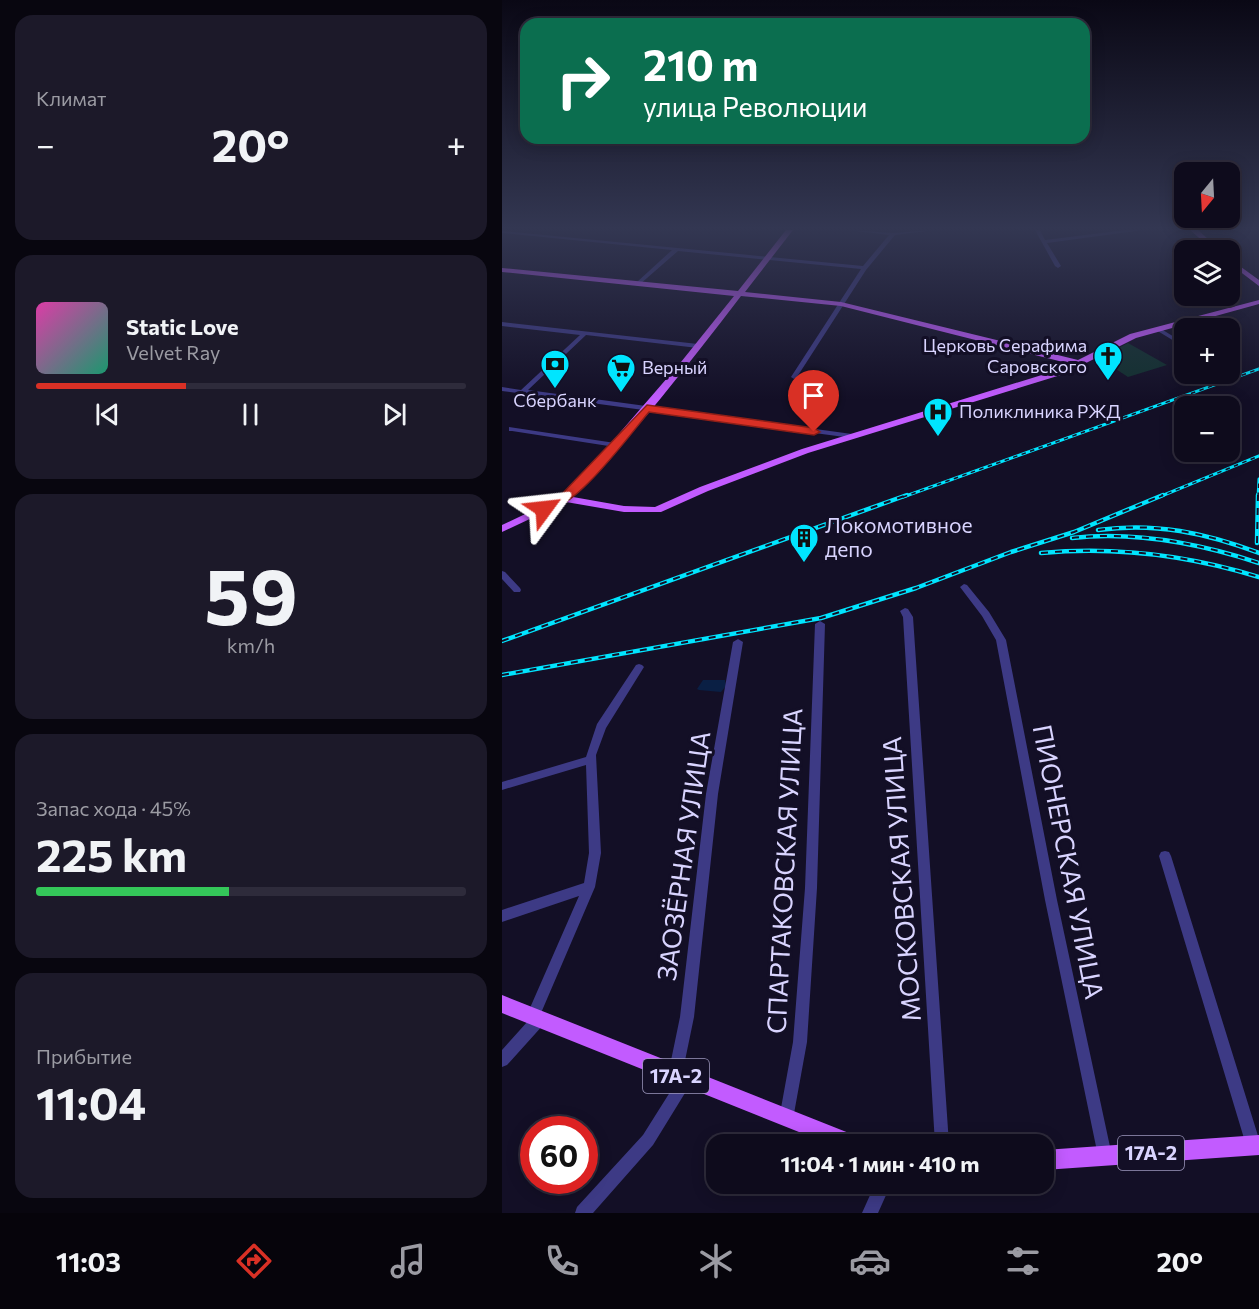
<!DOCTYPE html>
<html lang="ru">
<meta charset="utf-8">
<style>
body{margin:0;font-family:Commissioner,sans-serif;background:#1c1929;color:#f1f3f6;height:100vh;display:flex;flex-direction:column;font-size:22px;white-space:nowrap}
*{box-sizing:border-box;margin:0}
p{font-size:20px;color:#9b9ba3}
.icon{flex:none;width:33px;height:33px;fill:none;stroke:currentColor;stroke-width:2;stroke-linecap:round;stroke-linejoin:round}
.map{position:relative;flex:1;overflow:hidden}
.details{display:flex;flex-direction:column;gap:15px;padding:15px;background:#08060f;width:502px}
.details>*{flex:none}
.top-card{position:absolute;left:18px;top:18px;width:570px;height:126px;border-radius:18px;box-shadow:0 3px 15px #0003,0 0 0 2px #2e2b3b;background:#0b6e4f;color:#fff;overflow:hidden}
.needle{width:39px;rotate:198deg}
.buttons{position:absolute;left:672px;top:162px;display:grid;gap:12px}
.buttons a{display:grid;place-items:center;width:66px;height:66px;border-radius:12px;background:#0e0b1c;box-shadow:0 3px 15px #0003,0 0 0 2px #2e2b3b;font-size:30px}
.speed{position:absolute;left:18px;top:1116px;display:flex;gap:12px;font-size:30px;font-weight:700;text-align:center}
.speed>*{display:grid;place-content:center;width:78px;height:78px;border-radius:50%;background:#0e0b1c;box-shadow:0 3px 15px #0003,0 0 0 2px #2e2b3b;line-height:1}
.speed .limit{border:9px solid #d22;background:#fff;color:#111}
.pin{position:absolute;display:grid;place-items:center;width:51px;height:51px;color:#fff;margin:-62px -26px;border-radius:50% 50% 50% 0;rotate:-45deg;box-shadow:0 0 6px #0007}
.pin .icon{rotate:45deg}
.me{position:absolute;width:66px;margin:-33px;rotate:60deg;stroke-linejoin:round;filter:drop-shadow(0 0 4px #0008)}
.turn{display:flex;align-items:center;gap:21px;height:126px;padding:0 24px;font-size:27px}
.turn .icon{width:78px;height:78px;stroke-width:2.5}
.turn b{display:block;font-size:42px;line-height:51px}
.big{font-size:45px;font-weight:700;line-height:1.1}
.details .tile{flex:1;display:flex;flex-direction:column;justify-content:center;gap:9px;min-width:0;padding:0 21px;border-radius:18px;background:#1c1929}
.details .dial{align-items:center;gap:0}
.dial b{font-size:78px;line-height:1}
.song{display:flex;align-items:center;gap:18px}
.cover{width:72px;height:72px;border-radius:9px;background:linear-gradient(135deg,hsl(320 70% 55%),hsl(160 70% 35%))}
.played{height:6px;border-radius:3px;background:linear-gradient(90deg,#d93025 35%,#2e2b3b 35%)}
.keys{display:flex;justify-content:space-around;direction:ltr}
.heat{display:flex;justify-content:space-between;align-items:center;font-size:33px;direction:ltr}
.charge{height:9px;border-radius:4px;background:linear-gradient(90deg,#34c759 45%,#2e2b3b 0)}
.trip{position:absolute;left:204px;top:1134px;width:348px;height:60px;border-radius:18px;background:#0e0b1c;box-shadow:0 3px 15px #0003,0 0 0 2px #2e2b3b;font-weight:700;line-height:60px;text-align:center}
.menu{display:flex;height:96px;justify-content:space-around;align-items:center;background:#06040b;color:#9b9ba3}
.menu .icon{width:42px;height:42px}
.menu .selected{color:#d93025}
.menu b{font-size:27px;color:#f1f3f6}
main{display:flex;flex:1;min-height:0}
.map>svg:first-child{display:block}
</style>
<main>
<section class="details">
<div class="tile"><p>Климат</p>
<div class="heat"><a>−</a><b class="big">20°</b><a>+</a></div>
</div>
<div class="tile">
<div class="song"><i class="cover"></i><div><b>Static Love</b><p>Velvet Ray</p></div></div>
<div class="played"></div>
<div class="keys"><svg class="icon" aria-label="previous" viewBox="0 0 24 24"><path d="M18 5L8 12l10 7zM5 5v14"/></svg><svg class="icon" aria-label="pause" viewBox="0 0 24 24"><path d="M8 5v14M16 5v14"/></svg><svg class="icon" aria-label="next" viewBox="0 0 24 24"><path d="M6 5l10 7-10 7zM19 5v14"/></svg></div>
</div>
<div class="tile dial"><b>59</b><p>km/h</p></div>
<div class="tile"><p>Запас хода · 45%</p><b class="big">225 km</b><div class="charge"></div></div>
<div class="tile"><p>Прибытие</p><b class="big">11:04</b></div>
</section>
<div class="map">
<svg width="757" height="1213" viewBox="0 0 757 1213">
<rect width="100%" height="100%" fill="#130f26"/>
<!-- green -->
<path fill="#12302f" d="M 626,343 L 665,365 L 626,377 L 597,358 Z"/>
<!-- water -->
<path fill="#0a1f44" d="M 201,680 L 223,680 L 224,686 L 219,692 L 197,690 L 195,689 Z"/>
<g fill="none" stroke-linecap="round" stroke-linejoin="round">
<!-- minor -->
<path fill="#3d3a85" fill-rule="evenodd" d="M 346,230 L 391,233 L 432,230 L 393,235 L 364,270 L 295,377 L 292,379 L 289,377 L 359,269 L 176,251 L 137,285 L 134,283 L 135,282 L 170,250 L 0,233 L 0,231 L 361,266 L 387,235 Z
M 533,230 L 538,230 L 543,240 L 623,230 L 641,230 L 545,243 L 559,266 L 556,268 L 553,266 Z
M 0,322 L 196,344 L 199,346 L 196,348 L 84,335 L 26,390 L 350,434 L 354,436 L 350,438 L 0,391 L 0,387 L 19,390 L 78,335 L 0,326 Z
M 656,327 L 682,343 L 682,347 L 654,330 L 654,328 Z
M 7,427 L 113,443 L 117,445 L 113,447 L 10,431 L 7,431 Z
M 0,571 L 3,572 L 18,588 L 19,590 L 18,592 L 12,592 L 0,579 Z
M 462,584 L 465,585 L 487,612 L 504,640 L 555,900 L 610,1156 L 608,1161 L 603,1163 L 598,1161 L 596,1156 L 543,900 L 494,640 L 480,616 L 458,587 Z
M 403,608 L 406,609 L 411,617 L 447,1144 L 433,1144 L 401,617 L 398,611 Z
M 318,621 L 323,624 L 315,888 L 305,1042 L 291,1119 L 289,1124 L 284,1126 L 279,1124 L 277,1119 L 291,1042 L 303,888 L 313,624 Z
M 236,639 L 241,642 L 216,794 L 192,1017 L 180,1075 L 184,1073 L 189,1075 L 191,1080 L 151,1145 L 91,1213 L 73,1213 L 75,1207 L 141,1135 L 175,1081 L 173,1082 L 168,1080 L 166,1075 L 178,1017 L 204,794 L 231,642 Z
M 137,664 L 140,665 L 142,667 L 104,728 L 94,755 L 99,853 L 93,887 L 39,1013 L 42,1014 L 44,1019 L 42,1024 L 5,1065 L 0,1067 L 0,1050 L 26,1021 L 24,1017 L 77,896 L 0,922 L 0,910 L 82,883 L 87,853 L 84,765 L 0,790 L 0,782 L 84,757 L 95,724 L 134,665 Z
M 663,851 L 667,852 L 669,856 L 757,1139 L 757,1150 L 751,1152 L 746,1150 L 744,1145 L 657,856 L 659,852 Z
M 373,1184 L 389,1184 L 376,1213 L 360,1213 Z"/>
<!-- major -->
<path fill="#c25bff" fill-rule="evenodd" d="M 284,230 L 291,230 L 243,292 L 339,302 L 576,360 L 628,334 L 757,300 L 757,304 L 634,338 L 562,374 L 306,453 L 206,491 L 159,512 L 122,512 L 64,502 L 0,532 L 0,525 L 59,497 L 83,473 L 179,362 L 232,296 L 0,272 L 0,268 L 236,291 ZM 239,296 L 339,306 L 569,364 L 556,370 L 300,449 L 198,487 L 153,507 L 122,506 L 71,497 C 132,435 186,365 239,296 Z
M 688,230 L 696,230 L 718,250 L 711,250 Z
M 728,259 L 757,280 L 757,286 L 728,264 Z
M 0,995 L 357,1137 L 360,1144 L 327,1144 L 0,1013 Z
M 757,1135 L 757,1155 L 542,1170 L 542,1150 Z"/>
<!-- rail-far1 casing -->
<g stroke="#00e5ff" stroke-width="3">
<path id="rail-far1" d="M 401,497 L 757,369
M 657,497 L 757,456
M 756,497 L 757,479"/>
</g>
<!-- rail casing -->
<g stroke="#00e5ff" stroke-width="4.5">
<path id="rail" d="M 596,530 C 653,522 704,533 757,553
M 570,538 C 634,531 696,543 757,563
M 755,543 L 756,495
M 539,553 C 614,546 685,555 757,577
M 0,641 L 405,495
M 0,675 L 319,618 L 414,588 L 509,552 L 572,532 L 661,495"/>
</g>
<!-- rail-far1 -->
<use href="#rail-far1" stroke="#130f26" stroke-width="1.5" stroke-dasharray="4.5" stroke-linecap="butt"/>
<!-- rail -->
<use href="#rail" stroke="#130f26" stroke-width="2" stroke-dasharray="7" stroke-linecap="butt"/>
</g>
<!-- sky -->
<linearGradient id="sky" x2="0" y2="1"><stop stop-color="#0a0815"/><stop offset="0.57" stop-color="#333752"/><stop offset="1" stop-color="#333752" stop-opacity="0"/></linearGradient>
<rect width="757" height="400" fill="url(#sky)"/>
<!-- route -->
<path fill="#d93025" stroke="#8d1f18" stroke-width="1.5" d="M 145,405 L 312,428 L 318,432 L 312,435 L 147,412 C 128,434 68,518 37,511 L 37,506 L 58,496 Z"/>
<!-- icons -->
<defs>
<g id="church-pin" transform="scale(1.5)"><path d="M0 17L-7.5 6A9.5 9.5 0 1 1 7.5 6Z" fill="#00e5ff" stroke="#130f26"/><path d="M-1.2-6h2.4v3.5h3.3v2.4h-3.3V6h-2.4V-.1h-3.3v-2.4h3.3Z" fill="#111"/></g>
<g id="bank-pin" transform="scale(1.5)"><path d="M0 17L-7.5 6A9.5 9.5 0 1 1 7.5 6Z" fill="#00e5ff" stroke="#130f26"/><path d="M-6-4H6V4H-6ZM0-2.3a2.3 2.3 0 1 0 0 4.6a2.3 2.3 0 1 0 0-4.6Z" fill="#111"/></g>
<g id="supermarket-pin" transform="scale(1.5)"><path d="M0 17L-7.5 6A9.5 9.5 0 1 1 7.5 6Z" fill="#00e5ff" stroke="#130f26"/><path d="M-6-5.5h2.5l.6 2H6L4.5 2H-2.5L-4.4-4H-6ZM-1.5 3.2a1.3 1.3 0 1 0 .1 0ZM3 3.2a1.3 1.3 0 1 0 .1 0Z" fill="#111"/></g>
<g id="hospital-pin" transform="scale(1.5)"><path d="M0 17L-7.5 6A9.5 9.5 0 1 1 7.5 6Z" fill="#00e5ff" stroke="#130f26"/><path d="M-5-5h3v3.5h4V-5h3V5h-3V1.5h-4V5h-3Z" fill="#111"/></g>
<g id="building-pin" transform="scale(1.5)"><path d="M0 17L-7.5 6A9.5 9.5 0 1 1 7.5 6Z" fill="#00e5ff" stroke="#130f26"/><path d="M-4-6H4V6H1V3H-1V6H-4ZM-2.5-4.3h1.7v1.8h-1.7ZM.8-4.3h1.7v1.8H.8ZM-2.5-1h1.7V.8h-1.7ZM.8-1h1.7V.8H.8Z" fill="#111"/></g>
</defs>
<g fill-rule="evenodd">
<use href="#church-pin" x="606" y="356"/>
<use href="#bank-pin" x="53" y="364"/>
<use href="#supermarket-pin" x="119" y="368"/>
<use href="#hospital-pin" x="436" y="412"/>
<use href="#building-pin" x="302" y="538"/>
</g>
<g text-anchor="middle" stroke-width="6" stroke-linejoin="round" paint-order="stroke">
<!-- far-poi labels -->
<g font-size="18" fill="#d9d4ff" stroke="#130f26" text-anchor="start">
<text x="585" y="352" text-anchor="end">Церковь Серафима<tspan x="585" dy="21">Саровского</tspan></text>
<text x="140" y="374">Верный</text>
<text x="53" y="407" text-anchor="middle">Сбербанк</text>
<text x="457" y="418">Поликлиника РЖД</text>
</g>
<!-- shield labels -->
<g fill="#130f26" stroke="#9e99be" stroke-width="1.5">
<rect x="141" y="1059" width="66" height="34" rx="4.5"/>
<rect x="616" y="1136" width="66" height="34" rx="4.5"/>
</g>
<g font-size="20" font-weight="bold" fill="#d9d4ff">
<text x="174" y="1083">17А-2</text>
<text x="649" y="1160">17А-2</text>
</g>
<!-- poi labels -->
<g font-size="21" fill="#d9d4ff" stroke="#130f26" text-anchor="start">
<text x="323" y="533">Локомотивное<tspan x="323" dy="24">депо</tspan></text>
</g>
<!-- near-street labels -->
<g font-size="26" fill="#d9d4ff" stroke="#130f26">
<text transform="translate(182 856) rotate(-82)" y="9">ЗАОЗЁРНАЯ УЛИЦА</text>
<text transform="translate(566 862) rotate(79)" y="9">ПИОНЕРСКАЯ УЛИЦА</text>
<text transform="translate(283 871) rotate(-87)" y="9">СПАРТАКОВСКАЯ УЛИЦА</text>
<text transform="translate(400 879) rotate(-94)" y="9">МОСКОВСКАЯ УЛИЦА</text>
</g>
</g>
</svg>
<div class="buttons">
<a><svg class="needle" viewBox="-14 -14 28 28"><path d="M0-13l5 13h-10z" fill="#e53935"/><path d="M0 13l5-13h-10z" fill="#9b9ba3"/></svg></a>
<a><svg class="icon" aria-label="layers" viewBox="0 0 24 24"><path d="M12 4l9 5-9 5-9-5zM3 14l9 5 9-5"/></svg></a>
<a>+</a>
<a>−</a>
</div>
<div class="speed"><div class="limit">60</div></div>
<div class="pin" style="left:312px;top:432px;background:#d93025"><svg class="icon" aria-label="arrive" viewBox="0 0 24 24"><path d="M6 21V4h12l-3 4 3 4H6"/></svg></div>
<svg class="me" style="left:42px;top:509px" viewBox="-20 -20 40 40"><path d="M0-17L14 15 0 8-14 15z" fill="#d93025" stroke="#fff" stroke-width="4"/></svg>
<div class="trip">11:04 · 1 мин · 410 m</div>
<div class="top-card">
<div class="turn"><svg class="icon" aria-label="right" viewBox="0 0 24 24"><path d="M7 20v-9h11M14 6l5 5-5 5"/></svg><div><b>210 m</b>улица Революции</div></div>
</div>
</div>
</main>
<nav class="menu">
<b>11:03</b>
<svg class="icon selected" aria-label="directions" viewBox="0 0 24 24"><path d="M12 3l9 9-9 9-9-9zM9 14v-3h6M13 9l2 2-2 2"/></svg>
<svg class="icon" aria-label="music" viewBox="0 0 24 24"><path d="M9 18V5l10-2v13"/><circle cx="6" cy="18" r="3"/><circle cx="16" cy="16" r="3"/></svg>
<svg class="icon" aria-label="phone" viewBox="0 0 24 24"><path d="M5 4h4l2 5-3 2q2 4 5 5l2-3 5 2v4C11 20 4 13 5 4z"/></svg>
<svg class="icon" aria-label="climate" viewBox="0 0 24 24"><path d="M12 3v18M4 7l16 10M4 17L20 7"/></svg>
<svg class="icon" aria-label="car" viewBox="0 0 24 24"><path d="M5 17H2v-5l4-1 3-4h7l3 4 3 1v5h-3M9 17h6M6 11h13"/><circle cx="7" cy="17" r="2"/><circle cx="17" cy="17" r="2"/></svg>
<svg class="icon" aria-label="filters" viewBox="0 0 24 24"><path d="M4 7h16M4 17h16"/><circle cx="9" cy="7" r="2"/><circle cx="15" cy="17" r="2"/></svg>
<b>20°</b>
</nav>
